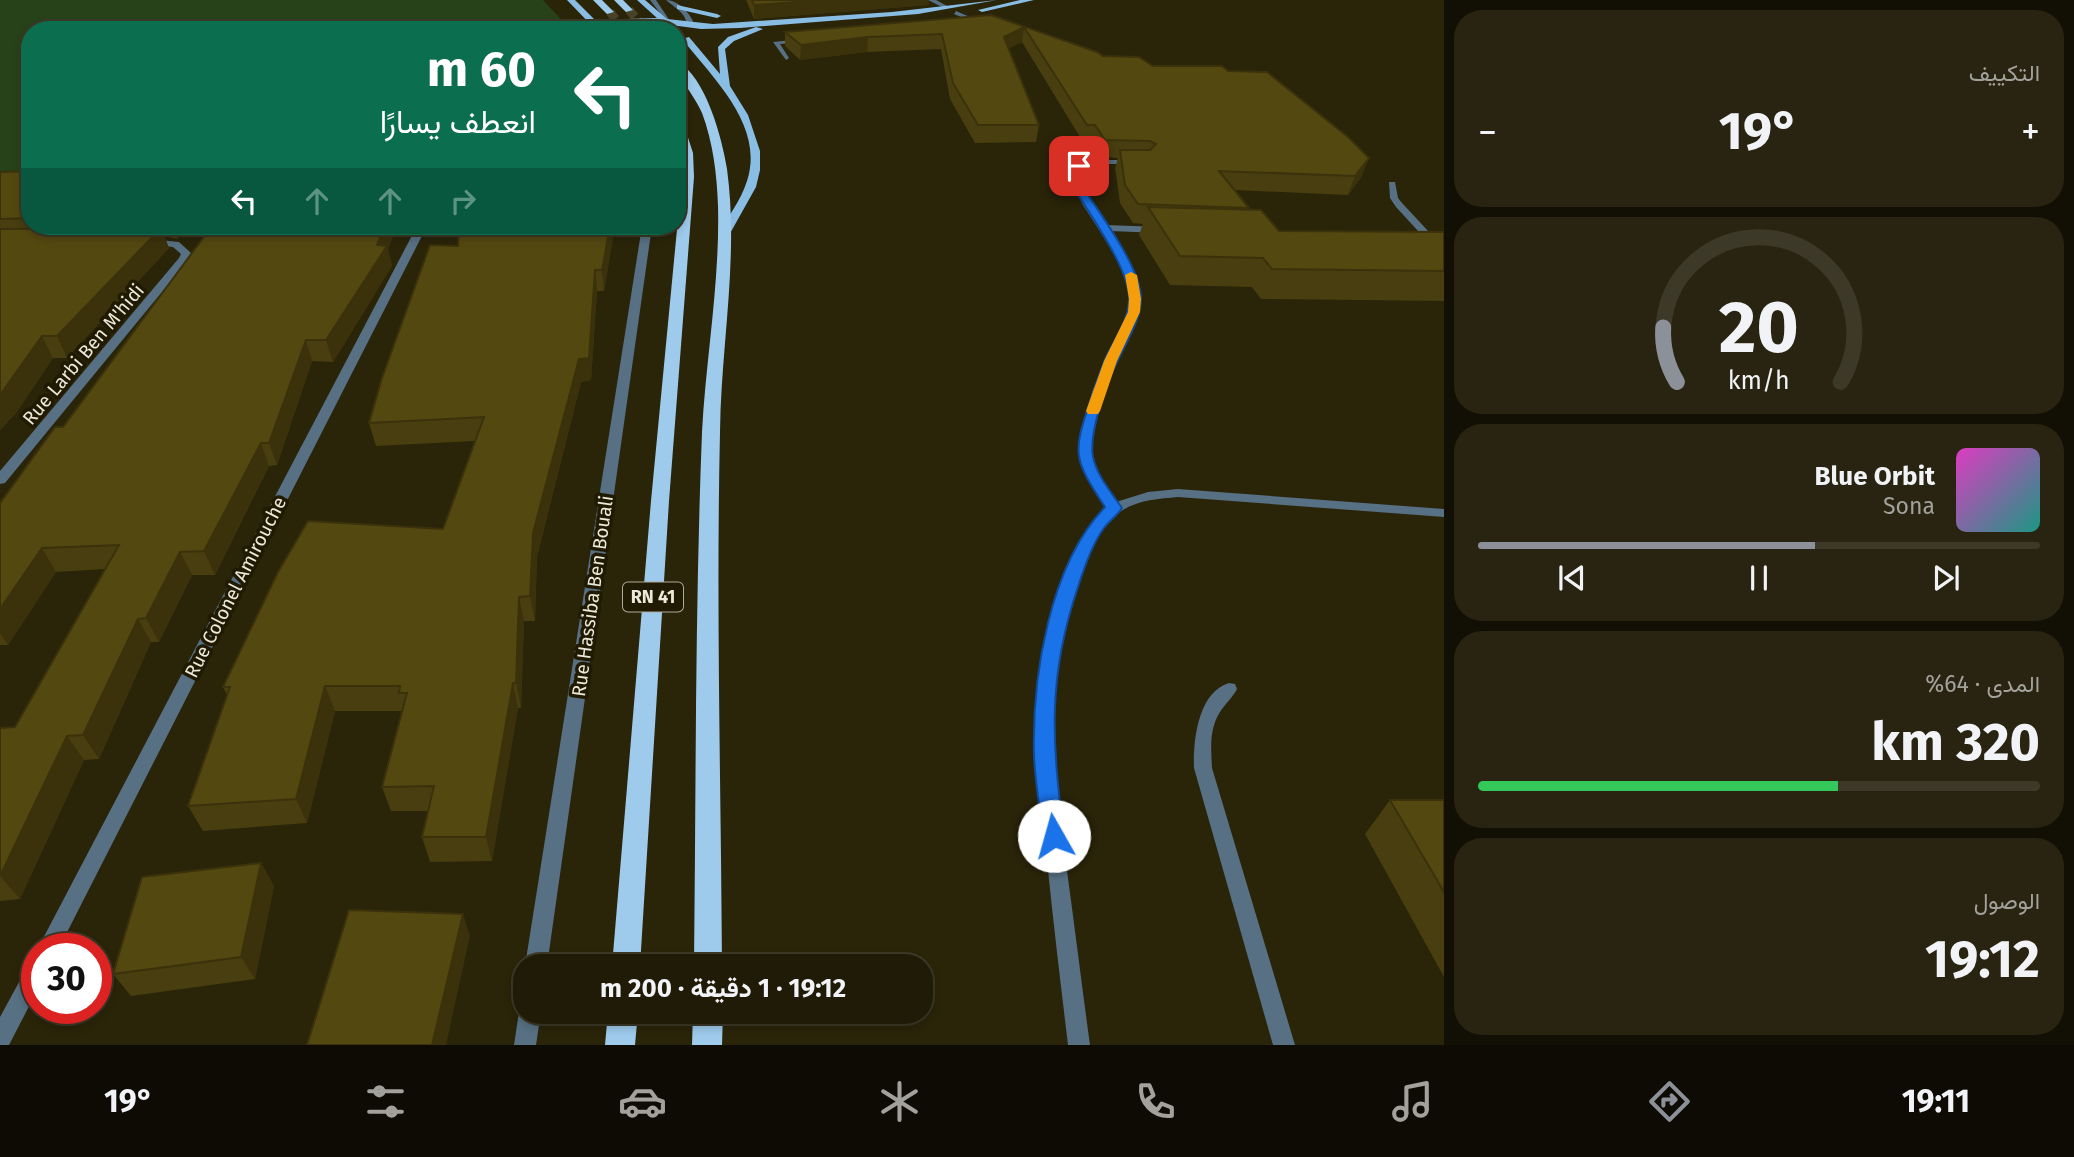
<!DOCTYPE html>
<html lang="ar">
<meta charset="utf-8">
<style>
body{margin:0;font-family:"Fira Sans",Vazirmatn,sans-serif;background:#282411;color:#f1f3f6;direction:rtl;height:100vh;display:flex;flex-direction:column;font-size:26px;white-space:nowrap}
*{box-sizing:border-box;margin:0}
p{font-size:23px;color:#a2a19b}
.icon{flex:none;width:38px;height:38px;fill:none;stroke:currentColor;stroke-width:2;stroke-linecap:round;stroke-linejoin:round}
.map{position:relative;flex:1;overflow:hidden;direction:ltr}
.details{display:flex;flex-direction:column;gap:10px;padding:10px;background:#120f04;width:630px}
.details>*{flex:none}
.hud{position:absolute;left:21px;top:21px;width:665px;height:214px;border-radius:28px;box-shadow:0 4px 10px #0003,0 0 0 2px #3d3928;direction:rtl;background:#0b6e4f;color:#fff;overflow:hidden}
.speed{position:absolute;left:21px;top:933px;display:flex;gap:14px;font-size:35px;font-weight:700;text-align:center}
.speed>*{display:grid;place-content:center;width:91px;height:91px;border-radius:50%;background:#201b07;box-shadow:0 4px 10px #0003,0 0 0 2px #3d3928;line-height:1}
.speed .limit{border:10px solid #d22;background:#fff;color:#111}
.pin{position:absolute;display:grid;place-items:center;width:60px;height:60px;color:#fff;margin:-30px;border-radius:14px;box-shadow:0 4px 10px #0006}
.me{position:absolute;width:77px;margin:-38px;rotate:353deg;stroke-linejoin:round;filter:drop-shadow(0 0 5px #0008)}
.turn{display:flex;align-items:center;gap:24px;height:147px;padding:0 35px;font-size:32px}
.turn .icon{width:91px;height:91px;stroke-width:2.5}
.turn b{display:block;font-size:49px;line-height:60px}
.lanes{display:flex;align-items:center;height:66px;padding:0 35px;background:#0003;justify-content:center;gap:35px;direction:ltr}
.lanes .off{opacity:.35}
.big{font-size:52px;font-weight:700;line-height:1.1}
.details .card{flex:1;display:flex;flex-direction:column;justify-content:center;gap:10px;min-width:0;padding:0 24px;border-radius:28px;background:#282411}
.details .dial{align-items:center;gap:0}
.dial svg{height:182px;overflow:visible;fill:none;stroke:#3d3928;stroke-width:7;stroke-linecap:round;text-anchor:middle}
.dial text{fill:#f1f3f6;stroke:none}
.song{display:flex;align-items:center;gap:21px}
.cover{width:84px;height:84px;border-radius:10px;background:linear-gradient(135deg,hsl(310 70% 55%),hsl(170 70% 35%))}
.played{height:7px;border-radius:4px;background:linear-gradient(90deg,#8c9099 60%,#3d3928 60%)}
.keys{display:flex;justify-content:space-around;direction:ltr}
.heat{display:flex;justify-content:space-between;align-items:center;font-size:38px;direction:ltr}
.charge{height:10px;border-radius:5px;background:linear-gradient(90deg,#34c759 64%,#3d3928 0)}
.trip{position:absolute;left:513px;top:954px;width:420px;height:70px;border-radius:28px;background:#201b07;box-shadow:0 4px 10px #0003,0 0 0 2px #3d3928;font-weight:700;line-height:70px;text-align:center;direction:rtl}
.tabs{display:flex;height:112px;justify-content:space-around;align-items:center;background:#0d0b03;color:#a2a19b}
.tabs .icon{width:49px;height:49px}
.tabs .current{color:#8c9099}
.tabs b{font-size:32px;color:#f1f3f6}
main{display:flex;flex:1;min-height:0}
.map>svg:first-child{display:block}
</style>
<main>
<section class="details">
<div class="card"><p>التكييف</p>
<div class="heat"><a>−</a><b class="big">19°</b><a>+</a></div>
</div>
<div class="card dial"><svg viewBox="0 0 100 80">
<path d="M14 69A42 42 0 1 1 86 69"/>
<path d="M14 69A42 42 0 0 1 8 45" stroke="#8c9099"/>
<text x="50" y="56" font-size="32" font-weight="700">20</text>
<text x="50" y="72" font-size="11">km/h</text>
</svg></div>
<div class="card">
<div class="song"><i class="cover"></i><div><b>Blue Orbit</b><p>Sona</p></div></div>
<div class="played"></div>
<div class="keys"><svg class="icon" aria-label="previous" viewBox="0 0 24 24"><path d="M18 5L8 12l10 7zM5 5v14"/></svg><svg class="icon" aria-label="pause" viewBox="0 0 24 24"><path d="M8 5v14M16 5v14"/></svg><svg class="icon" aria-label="next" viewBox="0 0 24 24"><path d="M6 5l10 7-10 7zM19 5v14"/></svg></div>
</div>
<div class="card"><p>المدى · 64%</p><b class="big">320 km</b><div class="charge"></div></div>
<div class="card"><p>الوصول</p><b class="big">19:12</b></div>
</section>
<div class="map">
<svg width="1444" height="1045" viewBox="0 0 1444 1045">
<rect width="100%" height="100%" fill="#2a2409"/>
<!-- green -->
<path fill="#274219" d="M 0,0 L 543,0 L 571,30 L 30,30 L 30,183 L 0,183 Z"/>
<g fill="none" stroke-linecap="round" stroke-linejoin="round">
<!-- trunk-tunnel -->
<path stroke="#474228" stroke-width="9" stroke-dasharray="9 4.5" stroke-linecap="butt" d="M 629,10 L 647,30
M 610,12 L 624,30"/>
<!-- service -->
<path fill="#577083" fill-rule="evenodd" d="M 650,0 L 656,0 L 670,21 L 666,21 Z
M 666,0 C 677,0 688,11 693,21 L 690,26 L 686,26 C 688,14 675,8 666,0 Z
M 928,0 L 936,0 L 949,7 L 944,8 Z"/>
<!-- minor -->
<path fill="#577083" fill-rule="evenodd" d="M 956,11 L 984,23 L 985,24 L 980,25 L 954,14 Z
M 803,39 L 801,42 L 780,44 L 789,58 L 786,60 L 773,42 Z
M 1099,160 L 1135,160 L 1139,162 L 1135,164 L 1100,164 L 1078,172 L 1076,175 L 1083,190 L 1106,225 L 1160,227 L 1165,230 L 1160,233 L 1110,231 C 1125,251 1139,273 1140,298 C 1141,317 1131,333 1123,348 C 1107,380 1085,424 1093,460 C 1097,476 1107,489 1116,502 L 1148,492 L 1178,489 L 1444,509 L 1444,517 L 1178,497 C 1157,499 1135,500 1117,514 C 1099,528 1090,552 1082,573 C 1043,673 1054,767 1067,871 C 1075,929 1082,987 1090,1045 L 1068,1045 C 1061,987 1054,928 1048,870 C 1036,763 1026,674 1068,571 C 1077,549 1088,524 1107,508 L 1084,471 L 1080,457 L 1080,432 L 1093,389 L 1126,318 L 1130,297 L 1121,264 L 1083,205 L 1068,175 L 1071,168 Z
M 1389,182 L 1395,182 L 1398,198 L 1402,203 L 1444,248 L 1444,257 L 1441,256 L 1396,207 L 1390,198 Z
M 417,226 L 427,226 L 59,948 L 38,948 Z
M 642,226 L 652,226 L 547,966 L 525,966 Z
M 150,239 L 179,242 L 191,253 L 189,259 L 5,483 L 0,484 L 0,471 L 179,258 L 181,254 L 173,247 L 147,244 L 147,240 Z
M 1229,683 L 1235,684 L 1237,689 C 1233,697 1225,704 1220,712 C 1209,729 1211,749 1212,768 L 1295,1045 L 1273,1045 L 1194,768 C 1193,741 1198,692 1229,683 Z
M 37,959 L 37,991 L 9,1045 L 0,1045 L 0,1017 L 30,962 Z
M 525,1003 L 525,1012 L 541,1012 L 536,1045 L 514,1045 L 519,1012 Z"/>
<!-- primary -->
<path fill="#89bde3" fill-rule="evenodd" d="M 567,0 L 575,0 L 604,29 L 626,19 L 657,18 L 637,0 L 645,0 L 667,19 L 713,24 L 892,12 L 997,0 L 918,14 L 740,28 L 701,29 L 648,22 L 628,23 L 613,30 L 596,30 Z
M 1020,0 L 1034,0 L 982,12 L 978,10 Z
M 677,5 L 717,14 L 721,16 L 717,18 L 677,9 Z
M 756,27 L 763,29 L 734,41 L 725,49 L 730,86 L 748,115 L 760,151 L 760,170 L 756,187 L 728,237 L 724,238 L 718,234 C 728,217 741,200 747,181 C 765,126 713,78 682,39 L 689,37 L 720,74 L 718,47 L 728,37 Z"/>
<!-- trunk -->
<path fill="#9ecbec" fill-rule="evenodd" d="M 593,0 L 602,0 L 614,12 L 607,14 Z
M 614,0 L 623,0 L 633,10 L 626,12 Z
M 677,61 C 706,77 722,138 727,169 C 739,257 721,344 720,432 C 716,610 721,788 722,966 L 694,966 C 696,788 695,610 702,432 C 706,357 720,282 718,206 C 717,175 713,142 702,113 C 695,96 677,78 677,61 Z
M 677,116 L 682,119 L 693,153 L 694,177 L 669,501 L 640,966 L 612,966 L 651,501 L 682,177 Z
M 608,1012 L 638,1012 L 635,1045 L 605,1045 Z
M 693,1012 L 723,1012 L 722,1045 L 692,1045 Z"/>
</g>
<!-- wall -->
<path fill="#483e0f" d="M 746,0 L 929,0 L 929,5 L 754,19 Z
M 991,15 L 1103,56 L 1153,66 L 1362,176 L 1348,195 L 1234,190 L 1249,208 L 1248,210 L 1279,231 L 1444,232 L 1444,301 L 1261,299 L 1252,287 L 1170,285 L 1139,235 L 1143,224 L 1133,223 L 1120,203 L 1115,168 L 1118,158 L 1101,157 L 1090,142 L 1083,142 L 1022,42 L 1009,48 L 1039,125 L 1036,142 L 975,143 L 950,99 L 941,49 L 867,52 L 800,60 L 785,46 L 785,32 Z
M 30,171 L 30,226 L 189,226 L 177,239 L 164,236 L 169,248 L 67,358 L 53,358 L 16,413 L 0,430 L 0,172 Z
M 201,226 L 397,226 L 388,249 L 392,266 L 333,362 L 312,361 L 277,465 L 269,466 L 215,575 L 192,575 L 159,642 L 151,642 L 99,759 L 84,760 L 20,899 L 0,901 L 0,728 L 15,727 L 105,569 L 56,572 L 8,645 L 0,645 L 0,503 L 63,427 L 208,231 Z
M 615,226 L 604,291 L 597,291 L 591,380 L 581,382 L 537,557 L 535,621 L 524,621 L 521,708 L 518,708 L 492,861 L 430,862 L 422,837 L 428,811 L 391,811 L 382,787 L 402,711 L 335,711 L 307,823 L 203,831 L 188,806 L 227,695 L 223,687 L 443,529 L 475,441 L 376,446 L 369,423 L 458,246 Z
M 1390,800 L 1444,800 L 1444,977 L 1365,834 Z
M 261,863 L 274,886 L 255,979 L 131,996 L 113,974 Z"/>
<!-- shaded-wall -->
<path fill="#3b320c" d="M 822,0 L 929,0 L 929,5 L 754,19 L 754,5 Z
M 1024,27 L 1022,42 L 1002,52 L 1004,37 Z
M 868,37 L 867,52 L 800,60 L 801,45 Z
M 1369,158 L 1362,176 L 1348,195 L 1355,176 Z
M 172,226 L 189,226 L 177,239 Z
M 385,226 L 397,226 L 388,249 L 392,266 L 333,362 L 326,340 L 377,245 Z
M 610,226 L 615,226 L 604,291 L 602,270 Z
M 161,228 L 169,248 L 67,358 L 57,336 Z
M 595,270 L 597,291 L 591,380 L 581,382 L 537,557 L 535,621 L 530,596 L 533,533 Z
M 42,336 L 53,358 L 16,413 L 0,430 L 0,395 Z
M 306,340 L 312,361 L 277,465 L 269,443 Z
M 261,443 L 269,466 L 215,575 L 204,551 Z
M 42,548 L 56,572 L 8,645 L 0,633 L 0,609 Z
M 180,552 L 192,575 L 159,642 L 146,618 Z
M 519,597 L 524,621 L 521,708 L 516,683 Z
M 138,619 L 151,642 L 99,759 L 83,735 Z
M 513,683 L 518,708 L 492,861 L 486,837 Z
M 325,686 L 335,711 L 307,823 L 296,799 Z
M 67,736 L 84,760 L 20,899 L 0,876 Z
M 261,863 L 274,886 L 255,979 L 241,957 Z
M 463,914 L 470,936 L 446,1045 L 432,1045 Z"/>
<!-- building -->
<path fill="#544811" stroke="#3b320c" stroke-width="2" d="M 752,0 L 822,0 L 754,5 Z
M 991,15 L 1097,52 L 1103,56 L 1139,57 L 1153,66 L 1222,66 L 1228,71 L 1267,72 L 1348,137 L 1369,158 L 1355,176 L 1219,171 L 1249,208 L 1138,204 L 1125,185 L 1120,150 L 1150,150 L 1156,144 L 1150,141 L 1105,140 L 1095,125 L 1087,125 L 1024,27 L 1004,37 L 1039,125 L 978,125 L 953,83 L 942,34 L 868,37 L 801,45 L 785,32 Z
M 30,171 L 30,218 L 0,219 L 0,172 Z
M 1148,207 L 1261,210 L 1279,231 L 1444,232 L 1444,271 L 1272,269 L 1263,258 L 1180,256 Z
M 212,226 L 385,226 L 377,245 L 387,246 L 326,340 L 306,340 L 269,443 L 261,443 L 204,551 L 180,552 L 146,618 L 138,619 L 83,735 L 67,736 L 0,876 L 0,728 L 15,727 L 119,545 L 42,548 L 0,609 L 0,503 L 55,427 L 63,427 Z
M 459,226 L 610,226 L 602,270 L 595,270 L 589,358 L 579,359 L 533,533 L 530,596 L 519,597 L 516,683 L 513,683 L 486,837 L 422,837 L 434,786 L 382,787 L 407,693 L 399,693 L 400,686 L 325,686 L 296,799 L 188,806 L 230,687 L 223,687 L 278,572 L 308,521 L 443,529 L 484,417 L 369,423 L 382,378 L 430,245 L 458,246 Z
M 161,228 L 57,336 L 42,336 L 0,395 L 0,229 Z
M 1390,800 L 1444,800 L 1444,892 Z
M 261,863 L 241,957 L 113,974 L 142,877 Z
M 349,910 L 463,914 L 432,1045 L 307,1045 Z"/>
<!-- route -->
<path fill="#1a73e8" stroke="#114b97" stroke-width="2" d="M 1076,164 L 1084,166 L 1078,171 L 1078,180 C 1096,208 1141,267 1141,298 C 1141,318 1129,337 1121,354 C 1109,376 1088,432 1093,457 C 1097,476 1111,492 1122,508 C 1117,516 1109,521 1104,528 C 1092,544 1084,568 1078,587 C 1047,678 1052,742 1064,836 L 1061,842 L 1054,845 L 1046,842 L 1043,836 C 1040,809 1035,782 1034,755 C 1032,678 1049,565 1105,507 C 1073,458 1072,454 1091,399 C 1096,384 1101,368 1108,353 C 1117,337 1129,318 1129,299 C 1130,268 1085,208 1069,180 L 1069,170 Z"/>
<!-- slow -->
<path fill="#f59e0b" d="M 1131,272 L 1137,275 L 1141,299 L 1140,312 L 1117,361 L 1100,411 L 1098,414 L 1088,414 L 1086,411 L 1104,361 L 1128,312 L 1129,299 L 1125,275 Z"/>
<g text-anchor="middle" stroke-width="7" stroke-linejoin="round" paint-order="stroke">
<!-- shield labels -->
<rect fill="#201a02" stroke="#b0ab99" stroke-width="2" x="623" y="582.5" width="60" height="29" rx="5"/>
<g font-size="18" font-weight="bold" fill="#ede9da">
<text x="653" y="603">RN 41</text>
</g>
<!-- street labels -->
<g font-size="19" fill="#ede9da" stroke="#201a02">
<text transform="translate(83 354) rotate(-50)" y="7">Rue Larbi Ben M'hidi</text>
<text transform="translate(235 587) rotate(-63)" y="7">Rue Colonel Amirouche</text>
<text transform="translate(592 596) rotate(-82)" y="7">Rue Hassiba Ben Bouali</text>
</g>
</g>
</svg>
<div class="speed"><div class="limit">30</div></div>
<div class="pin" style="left:1079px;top:166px;background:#d93025"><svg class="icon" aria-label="arrive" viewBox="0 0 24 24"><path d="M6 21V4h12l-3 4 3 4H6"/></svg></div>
<svg class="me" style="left:1054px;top:836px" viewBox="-20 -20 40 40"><circle r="19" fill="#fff"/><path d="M0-13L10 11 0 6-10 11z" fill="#1a73e8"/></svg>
<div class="trip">19:12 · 1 دقيقة · 200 m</div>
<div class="hud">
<div class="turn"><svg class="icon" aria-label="left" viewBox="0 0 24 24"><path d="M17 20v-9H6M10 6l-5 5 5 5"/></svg><div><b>60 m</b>انعطف يسارًا</div></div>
<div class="lanes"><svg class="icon" aria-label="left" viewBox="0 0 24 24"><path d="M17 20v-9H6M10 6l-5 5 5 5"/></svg><svg class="icon off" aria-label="ahead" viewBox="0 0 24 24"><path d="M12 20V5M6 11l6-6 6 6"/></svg><svg class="icon off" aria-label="ahead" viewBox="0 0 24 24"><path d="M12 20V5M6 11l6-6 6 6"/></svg><svg class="icon off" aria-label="right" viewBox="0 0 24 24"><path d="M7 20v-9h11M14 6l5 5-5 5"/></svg></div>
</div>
</div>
</main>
<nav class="tabs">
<b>19:11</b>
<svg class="icon current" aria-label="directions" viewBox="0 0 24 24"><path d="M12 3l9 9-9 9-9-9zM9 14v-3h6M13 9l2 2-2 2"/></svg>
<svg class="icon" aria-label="music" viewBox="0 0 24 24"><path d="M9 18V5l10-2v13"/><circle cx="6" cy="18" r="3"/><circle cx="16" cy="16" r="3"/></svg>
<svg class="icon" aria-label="phone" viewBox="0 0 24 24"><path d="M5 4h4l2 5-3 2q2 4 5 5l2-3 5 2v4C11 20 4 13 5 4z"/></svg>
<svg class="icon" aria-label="climate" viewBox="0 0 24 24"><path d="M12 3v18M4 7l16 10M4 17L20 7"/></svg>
<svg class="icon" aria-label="car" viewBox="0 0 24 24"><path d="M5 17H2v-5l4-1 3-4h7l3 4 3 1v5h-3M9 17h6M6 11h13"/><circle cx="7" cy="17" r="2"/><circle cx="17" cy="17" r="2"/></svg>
<svg class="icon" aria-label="filters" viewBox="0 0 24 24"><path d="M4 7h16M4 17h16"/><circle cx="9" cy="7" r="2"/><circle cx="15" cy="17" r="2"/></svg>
<b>19°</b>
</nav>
